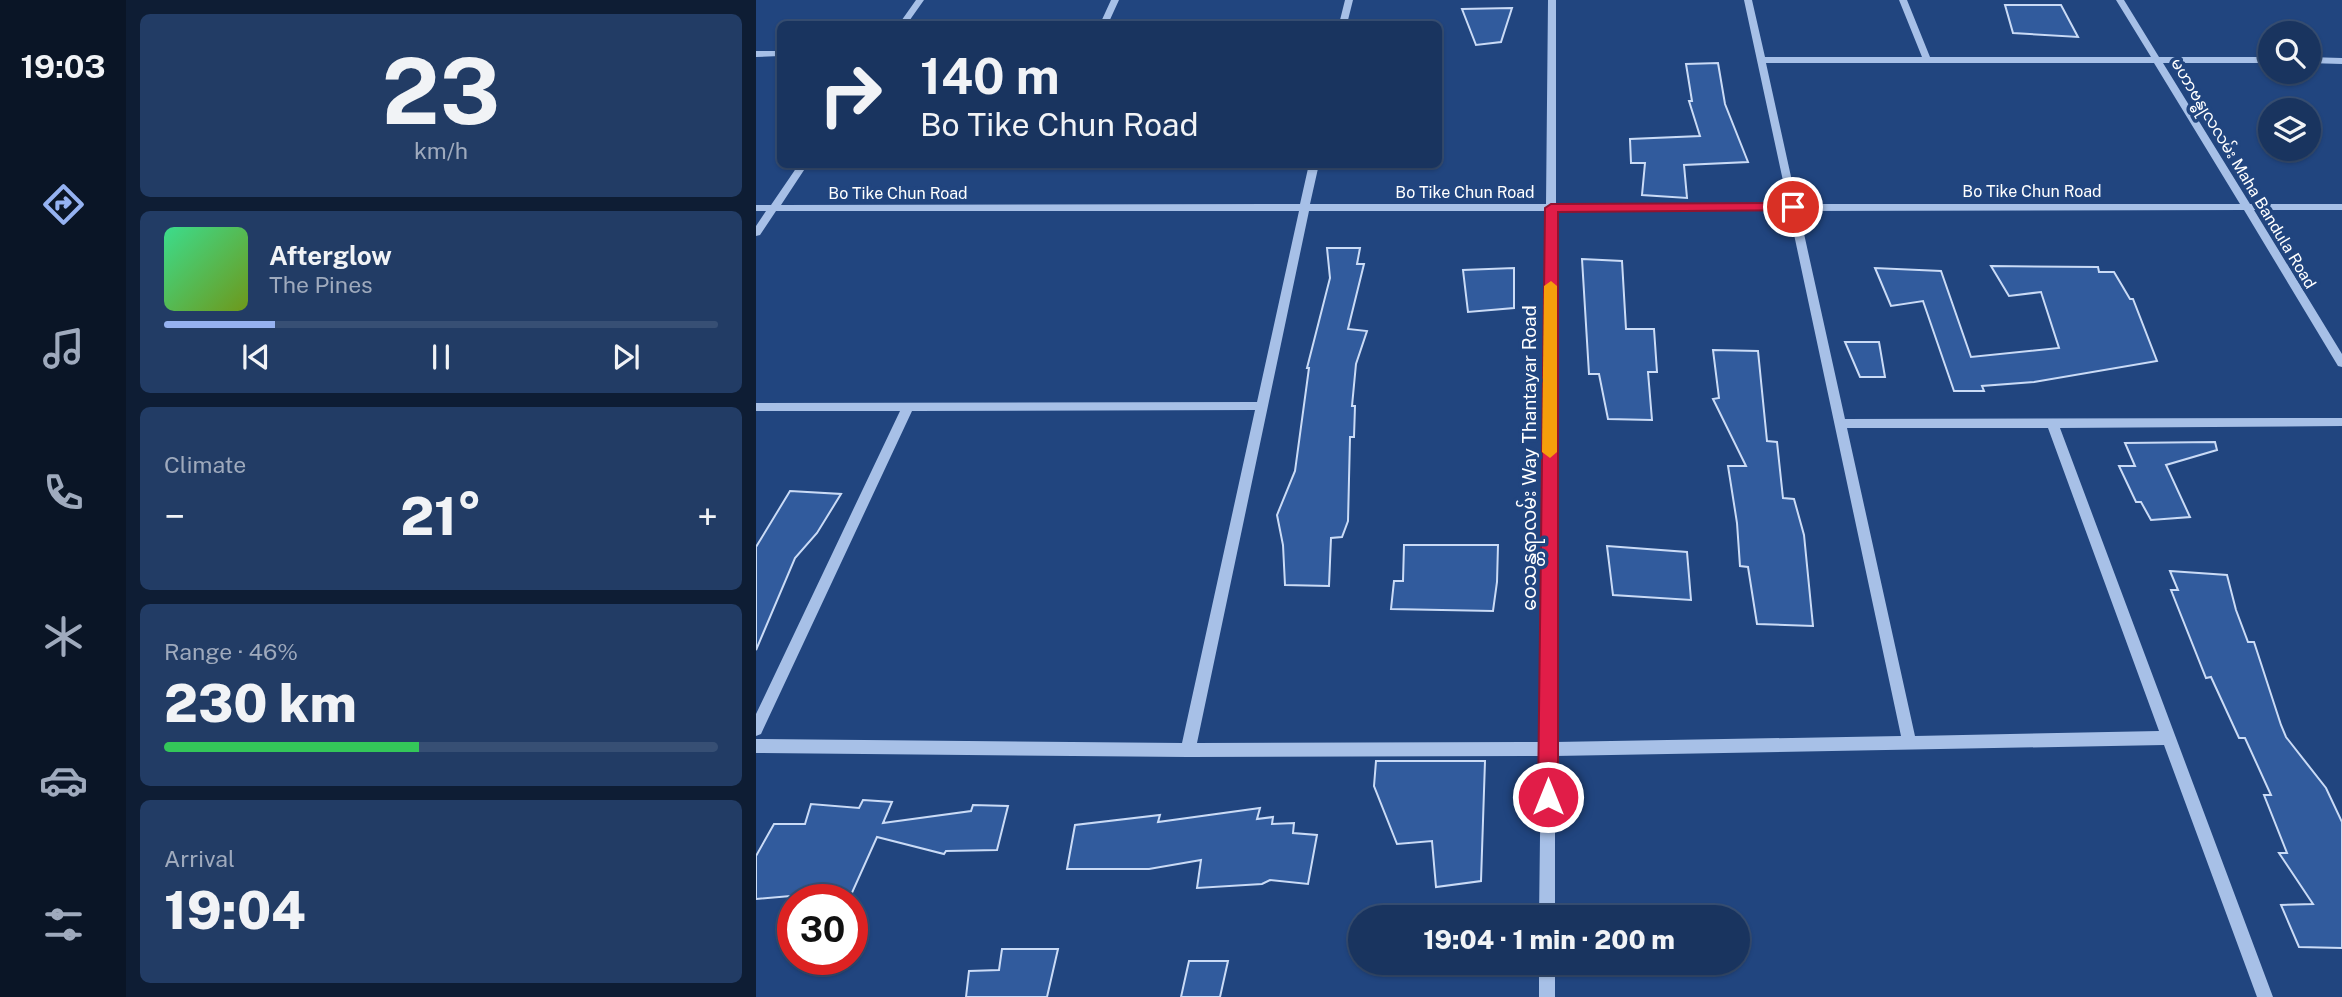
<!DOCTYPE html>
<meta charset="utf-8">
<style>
body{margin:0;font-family:"Public Sans","Noto Sans Myanmar",sans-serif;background:#223c65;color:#f1f3f6;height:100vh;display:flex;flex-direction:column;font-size:26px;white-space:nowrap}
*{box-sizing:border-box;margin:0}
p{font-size:23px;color:#9faabd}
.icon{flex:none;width:38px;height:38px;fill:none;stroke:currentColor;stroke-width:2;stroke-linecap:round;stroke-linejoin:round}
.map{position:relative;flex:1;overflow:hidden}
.side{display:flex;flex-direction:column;gap:14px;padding:14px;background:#0e1d34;width:630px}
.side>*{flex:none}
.guide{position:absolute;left:21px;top:21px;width:665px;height:147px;border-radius:10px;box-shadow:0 2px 5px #0004,0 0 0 2px #374f74;background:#19345f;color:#f1f3f6;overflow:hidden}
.fabs{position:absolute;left:1502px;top:21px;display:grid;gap:14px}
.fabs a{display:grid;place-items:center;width:63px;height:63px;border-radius:50%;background:#19345f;box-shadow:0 2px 5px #0004,0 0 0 2px #374f74;font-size:35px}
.speed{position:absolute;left:21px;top:884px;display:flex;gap:14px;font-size:35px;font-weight:700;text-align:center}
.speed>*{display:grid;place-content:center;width:91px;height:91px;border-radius:50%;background:#19345f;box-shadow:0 2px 5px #0004,0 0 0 2px #374f74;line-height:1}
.speed .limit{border:10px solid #d22;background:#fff;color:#111}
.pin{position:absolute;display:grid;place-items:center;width:60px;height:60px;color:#fff;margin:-30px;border:4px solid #fff;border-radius:50%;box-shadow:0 2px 7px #0007}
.me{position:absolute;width:77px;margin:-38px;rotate:0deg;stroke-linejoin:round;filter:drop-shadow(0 0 5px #0008)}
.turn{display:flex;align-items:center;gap:24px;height:147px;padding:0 28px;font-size:32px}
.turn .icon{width:91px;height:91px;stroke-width:2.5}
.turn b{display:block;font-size:49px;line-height:60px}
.big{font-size:52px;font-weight:800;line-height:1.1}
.side .widget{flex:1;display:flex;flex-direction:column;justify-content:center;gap:10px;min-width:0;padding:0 24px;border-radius:10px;background:#223c65}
.side .dial{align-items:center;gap:0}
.dial b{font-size:91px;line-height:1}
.song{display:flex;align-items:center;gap:21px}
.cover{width:84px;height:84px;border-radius:10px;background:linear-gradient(135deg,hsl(150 70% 55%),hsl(80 70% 35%))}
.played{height:7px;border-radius:4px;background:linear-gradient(90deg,#95b2f1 20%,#374f74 20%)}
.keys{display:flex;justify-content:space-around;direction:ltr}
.heat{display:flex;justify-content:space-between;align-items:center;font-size:38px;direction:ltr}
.charge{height:10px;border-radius:5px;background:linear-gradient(90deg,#34c759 46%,#374f74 0)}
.trip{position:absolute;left:592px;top:905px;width:402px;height:70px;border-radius:35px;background:#19345f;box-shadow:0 2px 5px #0004,0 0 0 2px #374f74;font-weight:800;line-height:70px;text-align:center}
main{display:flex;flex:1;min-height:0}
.tabs{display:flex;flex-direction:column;width:126px;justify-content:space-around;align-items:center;background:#0a1526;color:#9faabd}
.tabs .icon{width:49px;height:49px}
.tabs .current{color:#95b2f1}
.tabs b{font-size:32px;color:#f1f3f6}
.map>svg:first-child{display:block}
</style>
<main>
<nav class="tabs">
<b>19:03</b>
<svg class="icon current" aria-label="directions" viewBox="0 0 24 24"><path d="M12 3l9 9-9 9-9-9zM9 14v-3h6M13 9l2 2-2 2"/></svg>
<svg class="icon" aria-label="music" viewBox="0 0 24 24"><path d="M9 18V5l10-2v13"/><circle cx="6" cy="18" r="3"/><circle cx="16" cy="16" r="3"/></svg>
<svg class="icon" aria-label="phone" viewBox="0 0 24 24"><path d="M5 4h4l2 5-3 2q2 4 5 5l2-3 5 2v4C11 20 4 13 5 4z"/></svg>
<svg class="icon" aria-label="climate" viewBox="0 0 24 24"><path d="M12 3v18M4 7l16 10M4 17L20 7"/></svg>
<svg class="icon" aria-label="car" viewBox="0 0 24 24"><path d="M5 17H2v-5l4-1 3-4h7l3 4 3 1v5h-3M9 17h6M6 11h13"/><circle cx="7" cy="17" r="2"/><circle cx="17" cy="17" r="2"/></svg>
<svg class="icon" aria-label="filters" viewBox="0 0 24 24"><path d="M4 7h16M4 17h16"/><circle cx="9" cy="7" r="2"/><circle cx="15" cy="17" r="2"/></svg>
</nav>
<section class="side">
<div class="widget dial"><b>23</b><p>km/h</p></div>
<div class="widget">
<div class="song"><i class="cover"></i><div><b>Afterglow</b><p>The Pines</p></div></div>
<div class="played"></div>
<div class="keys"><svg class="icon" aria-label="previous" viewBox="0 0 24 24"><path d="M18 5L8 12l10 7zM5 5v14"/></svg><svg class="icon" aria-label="pause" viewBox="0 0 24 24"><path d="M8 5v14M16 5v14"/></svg><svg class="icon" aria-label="next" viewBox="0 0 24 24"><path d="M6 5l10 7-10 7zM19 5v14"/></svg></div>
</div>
<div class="widget"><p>Climate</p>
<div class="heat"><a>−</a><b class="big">21°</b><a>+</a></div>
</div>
<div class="widget"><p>Range · 46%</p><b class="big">230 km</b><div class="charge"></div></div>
<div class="widget"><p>Arrival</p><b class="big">19:04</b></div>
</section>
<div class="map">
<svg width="1586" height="997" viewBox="0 0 1586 997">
<rect width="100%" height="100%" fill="#21457f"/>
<!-- building -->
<path fill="#315b9d" stroke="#cadbf6" stroke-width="2" d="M 1249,5 L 1305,5 L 1322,37 L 1257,33 Z
M 756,8 L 745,42 L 720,45 L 706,9 Z
M 962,63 L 969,104 L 992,162 L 928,165 L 931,198 L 886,195 L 889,163 L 875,163 L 874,139 L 944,136 L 933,101 L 936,101 L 930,64 Z
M 571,248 L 604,248 L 601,264 L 608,264 L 592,329 L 611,331 L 600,364 L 596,406 L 599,406 L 598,437 L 594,437 L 592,521 L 586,537 L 575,538 L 573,586 L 529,585 L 527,545 L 521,515 L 539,471 L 553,368 L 551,368 L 574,278 Z
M 826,259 L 866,261 L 870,329 L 898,329 L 901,372 L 892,372 L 896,420 L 852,419 L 843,374 L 833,374 Z
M 1235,266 L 1342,267 L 1343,272 L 1358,272 L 1374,299 L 1377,299 L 1401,361 L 1278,382 L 1226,386 L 1228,391 L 1198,391 L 1167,301 L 1135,306 L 1119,268 L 1185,271 L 1215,357 L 1303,348 L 1285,292 L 1253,296 Z
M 758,268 L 758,308 L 712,312 L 707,270 Z
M 1089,342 L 1123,342 L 1129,377 L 1104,377 Z
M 957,350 L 1002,351 L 1011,441 L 1021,442 L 1027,498 L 1038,499 L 1048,535 L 1057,626 L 1001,624 L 992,567 L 984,566 L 981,523 L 972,466 L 990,466 L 957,399 L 963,398 Z
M 1459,442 L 1461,450 L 1410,465 L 1434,517 L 1395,520 L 1385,502 L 1380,502 L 1363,466 L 1379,466 L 1369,443 Z
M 34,491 L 85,494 L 61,533 L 39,558 L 0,650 L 0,547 Z
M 648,545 L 742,545 L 741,582 L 737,611 L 635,609 L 638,581 L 647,581 Z
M 851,546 L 931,552 L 935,600 L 857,595 Z
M 1414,571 L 1471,575 L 1480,610 L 1492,642 L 1498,642 L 1525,725 L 1530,737 L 1570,788 L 1586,822 L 1586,948 L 1543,947 L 1525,905 L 1557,904 L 1523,853 L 1531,853 L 1508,795 L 1515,795 L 1489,738 L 1483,738 L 1455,677 L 1450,678 L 1415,590 L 1422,590 Z
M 620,761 L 729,761 L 725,881 L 680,887 L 676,841 L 641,844 L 618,786 Z
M 107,800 L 136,802 L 127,823 L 215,811 L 217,805 L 252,806 L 241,850 L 190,851 L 188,854 L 121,837 L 95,895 L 69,893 L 0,899 L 0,856 L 18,824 L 49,824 L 55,804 L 103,808 Z
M 504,808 L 501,819 L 517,817 L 516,824 L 538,823 L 537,833 L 561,835 L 552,884 L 514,880 L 506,884 L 441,888 L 445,860 L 393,869 L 311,869 L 319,825 L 404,815 L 402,822 Z
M 246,949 L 302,949 L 291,997 L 210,997 L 213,971 L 243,970 Z
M 433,961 L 472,961 L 464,997 L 425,997 Z"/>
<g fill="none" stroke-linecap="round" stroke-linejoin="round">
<!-- minor -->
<path fill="#a7c0e7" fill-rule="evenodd" d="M 160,0 L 168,0 L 151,24 L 143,24 Z
M 355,0 L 363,0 L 352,24 L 344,24 Z
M 589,0 L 597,0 L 591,24 L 583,24 Z
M 792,0 L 800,0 L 800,204 L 1032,204 L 988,0 L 996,0 L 1009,57 L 1166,57 L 1143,0 L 1151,0 L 1174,57 L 1395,57 L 1360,0 L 1368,0 L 1403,57 L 1514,57 L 1514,63 L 1407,63 L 1494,204 L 1586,204 L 1586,210 L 1498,210 L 1586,354 L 1586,367 L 1582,366 L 1488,210 L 1043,211 L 1089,419 L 1586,418 L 1586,426 L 1304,428 L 1517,997 L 1501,997 L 1408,745 L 799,756 L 799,917 L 783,917 L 785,756 L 432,757 L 0,753 L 0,739 L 426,743 L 499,410 L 156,411 L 5,734 L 0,736 L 0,714 L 144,411 L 0,411 L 0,403 L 501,402 L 543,211 L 20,211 L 4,235 L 0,236 L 0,226 L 10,211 L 0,211 L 0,205 L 15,205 L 43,164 L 52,164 L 25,205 L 544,204 L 553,164 L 563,164 L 554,204 L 790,204 ZM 1010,63 L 1398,63 L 1484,204 L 1041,204 ZM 553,211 L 790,211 L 785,742 L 441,743 ZM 800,211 L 1033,211 L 1145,736 L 799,742 ZM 1091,428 L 1292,428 L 1403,731 L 1159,736 Z
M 0,51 L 24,51 L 24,56 L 0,57 Z
M 1552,57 L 1586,58 L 1586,64 L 1552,63 Z
M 783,962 L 799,962 L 799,997 L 783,997 Z"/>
</g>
<!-- route -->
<path fill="#e11d48" stroke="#92132f" stroke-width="2" d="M 1037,203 L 1041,204 L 1041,210 L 802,212 L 802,797 L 799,804 L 792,806 L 785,804 L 782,797 L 789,208 L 795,204 Z"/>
<!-- slow -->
<path fill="#f59e0b" d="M 795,281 L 801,286 L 801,452 L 794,458 L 786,452 L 788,286 Z"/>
<g text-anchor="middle" stroke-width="7" stroke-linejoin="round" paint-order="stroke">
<!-- far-street labels -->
<g font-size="16" fill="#fff" stroke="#21457f">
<text transform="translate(1488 173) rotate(59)" y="6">မဟာဗန္ဓုလလမ်း Maha Bandula Road</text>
<text x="1276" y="197">Bo Tike Chun Road</text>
<text x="709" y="198">Bo Tike Chun Road</text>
<text x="142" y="199">Bo Tike Chun Road</text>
</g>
<!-- street labels -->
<g font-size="19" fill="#fff" stroke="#21457f">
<text transform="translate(773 458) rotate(-90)" y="7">ဝေသန္တရာလမ်း Way Thantayar Road</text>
</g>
</g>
</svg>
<div class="fabs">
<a><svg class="icon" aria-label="search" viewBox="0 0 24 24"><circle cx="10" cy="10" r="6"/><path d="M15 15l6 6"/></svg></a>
<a><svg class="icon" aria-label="layers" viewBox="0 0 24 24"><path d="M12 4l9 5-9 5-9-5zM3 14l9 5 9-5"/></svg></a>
</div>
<div class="speed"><div class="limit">30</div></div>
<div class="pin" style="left:1037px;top:207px;background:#d93025"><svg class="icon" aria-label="arrive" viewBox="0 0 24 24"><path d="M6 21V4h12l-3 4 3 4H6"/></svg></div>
<svg class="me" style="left:792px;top:797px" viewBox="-20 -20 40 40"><circle r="17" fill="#e11d48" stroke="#fff" stroke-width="3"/><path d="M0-11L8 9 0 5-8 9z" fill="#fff"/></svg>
<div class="trip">19:04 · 1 min · 200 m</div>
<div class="guide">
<div class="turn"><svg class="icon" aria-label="right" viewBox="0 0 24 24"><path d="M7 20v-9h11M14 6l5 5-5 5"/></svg><div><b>140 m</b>Bo Tike Chun Road</div></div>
</div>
</div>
</main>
